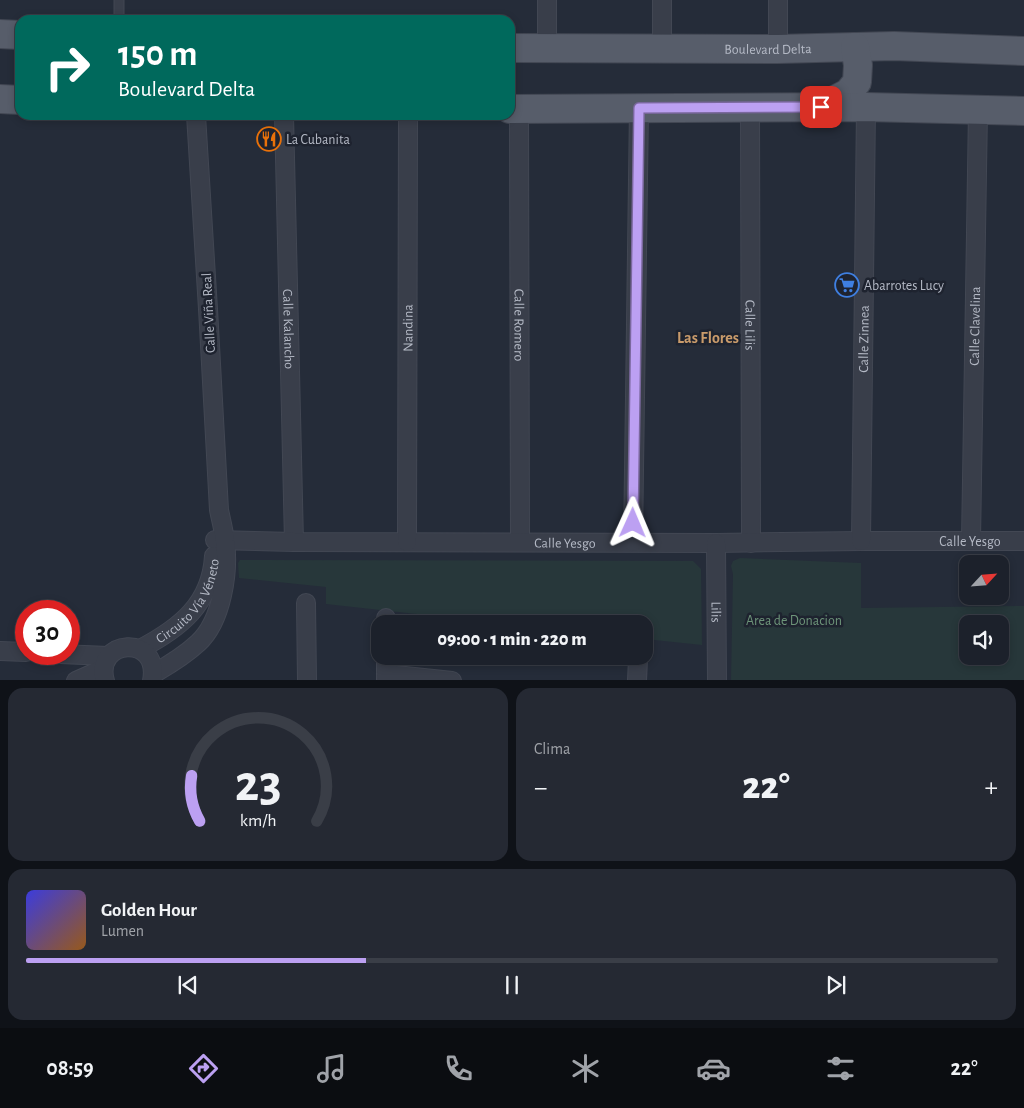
<!DOCTYPE html>
<html lang="es">
<meta charset="utf-8">
<style>
body{margin:0;font-family:"Alegreya Sans",sans-serif;background:#252933;color:#f1f3f6;height:100vh;display:flex;flex-direction:column;font-size:19px;white-space:nowrap}
*{box-sizing:border-box;margin:0}
p{font-size:16px;color:#a0a3a9}
.icon{flex:none;width:28px;height:28px;fill:none;stroke:currentColor;stroke-width:2;stroke-linecap:round;stroke-linejoin:round}
.map{position:relative;height:680px;overflow:hidden}
.details{display:flex;flex-direction:column;gap:8px;padding:8px;background:#0f1218;flex:1}
.details>*{flex:none}
.top-card{position:absolute;left:15px;top:15px;width:500px;height:105px;border-radius:15px;box-shadow:0 2px 8px #0003,0 0 0 1px #3a3e47;background:#00695c;color:#fff;overflow:hidden}
.needle{width:32px;rotate:64deg}
.controls{position:absolute;left:959px;top:555px;display:grid;gap:10px}
.controls a{display:grid;place-items:center;width:50px;height:50px;border-radius:10px;background:#1c212b;box-shadow:0 2px 8px #0003,0 0 0 1px #3a3e47;font-size:25px}
.speed{position:absolute;left:15px;top:600px;display:flex;gap:10px;font-size:25px;font-weight:700;text-align:center}
.speed>*{display:grid;place-content:center;width:65px;height:65px;border-radius:50%;background:#1c212b;box-shadow:0 2px 8px #0003,0 0 0 1px #3a3e47;line-height:1}
.speed .limit{border:8px solid #d22;background:#fff;color:#111}
.pin{position:absolute;display:grid;place-items:center;width:42px;height:42px;color:#fff;margin:-21px;border-radius:10px;box-shadow:0 2px 8px #0006}
.me{position:absolute;width:55px;margin:-28px;rotate:1deg;stroke-linejoin:round;filter:drop-shadow(0 0 4px #0008)}
.turn{display:flex;align-items:center;gap:18px;height:105px;padding:0 20px;font-size:22px}
.turn .icon{width:65px;height:65px;stroke-width:2.5}
.turn b{display:block;font-size:35px;line-height:42px}
.big{font-size:38px;font-weight:800;line-height:1.1}
.details .tile{flex:1;display:flex;flex-direction:column;justify-content:center;gap:8px;min-width:0;padding:0 18px;border-radius:15px;background:#252933}
.details .dial{align-items:center;gap:0}
.dial svg{height:130px;overflow:visible;fill:none;stroke:#3a3e47;stroke-width:7;stroke-linecap:round;text-anchor:middle}
.dial text{fill:#f1f3f6;stroke:none}
.song{display:flex;align-items:center;gap:15px}
.cover{width:60px;height:60px;border-radius:8px;background:linear-gradient(135deg,hsl(240 70% 55%),hsl(30 70% 35%))}
.played{height:5px;border-radius:2px;background:linear-gradient(90deg,#bca0f2 35%,#3a3e47 35%)}
.keys{display:flex;justify-content:space-around;direction:ltr}
.heat{display:flex;justify-content:space-between;align-items:center;font-size:28px;direction:ltr}
.details .tiles{flex:1;display:grid;gap:8px;grid-template-columns:1fr 1fr}
.tile:last-child{grid-column:span 2}
.trip{position:absolute;left:371px;top:615px;width:282px;height:50px;border-radius:15px;background:#1c212b;box-shadow:0 2px 8px #0003,0 0 0 1px #3a3e47;font-weight:800;line-height:50px;text-align:center}
.tab-bar{display:flex;height:80px;justify-content:space-around;align-items:center;background:#0b0d11;color:#a0a3a9}
.tab-bar .icon{width:35px;height:35px}
.tab-bar .active{color:#bca0f2}
.tab-bar b{font-size:22px;color:#f1f3f6}
.map>svg:first-child{display:block}
</style>
<div class="map">
<svg width="1024" height="681" viewBox="0 0 1024 681">
<rect width="100%" height="100%" fill="#252c39"/>
<!-- green -->
<path fill="#27373a" fill-rule="evenodd" d="M 740,558 L 861,563 L 861,608 L 1024,606 L 1024,680 L 731,680 L 733,574 L 731,566 L 733,561 ZM 968,624 L 1000,624 L 1000,656 L 968,656 Z
M 240,560 L 693,561 L 701,569 L 702,645 L 645,639 L 645,624 L 507,624 L 326,604 L 326,587 L 239,578 L 238,563 Z"/>
<g fill="none" stroke-linecap="round" stroke-linejoin="round">
<!-- lane casing -->
<g stroke="#424753" stroke-width="11">
<path id="lane" d="M 119,20 L 119,0"/>
</g>
<!-- street casing -->
<g stroke="#424753" stroke-width="20">
<g id="street">
<path d="M 662,0 L 662,48"/>
<path d="M 547,48 L 547,0"/>
<path d="M 778,49 L 778,0"/>
<path id="s1" d="M 750,107 L 751,543"/>
<path id="s2" d="M 519,109 L 520,542"/>
<path id="s3" d="M 284,115 L 294,542"/>
<path id="s4" d="M 215,540 L 294,542 L 716,543 L 861,541 L 1024,541"/>
<path id="s5" d="M 861,541 L 866,107"/>
<path id="s6" d="M 971,541 L 978,110"/>
<path id="s7" d="M 407,542 L 408,115"/>
<path d="M 633,542 L 639,107"/>
<path id="s8" d="M 716,543 L 717,681"/>
<path d="M 306,603 L 307,681"/>
<path d="M 386,624 L 386,618"/>
<path id="s9" d="M 140,649 C 180,628 211,604 214,556"/>
<path d="M 0,651 L 26,652"/>
<path d="M 60,654 L 108,656"/>
<path d="M 386,656 L 386,681"/>
<path d="M 153,674 C 169,665 185,655 198,643 C 222,621 229,572 225,541 C 224,531 221,520 219,510 L 208,309 L 196,115"/>
<path d="M 386,674 L 452,681"/>
<path d="M 76,681 L 103,669"/>
<path d="M 105,681 C 93,639 161,633 152,681"/>
<path d="M 637,681 L 638,659"/>
</g>
</g>
<!-- primary casing -->
<g stroke="#424753" stroke-width="30">
<g id="primary">
<path d="M 0,34 L 20,35"/>
<path id="s10" d="M 510,48 L 778,49 L 894,46 L 1024,51"/>
<path d="M 0,99 L 20,100"/>
<path d="M 821,107 L 848,93 L 857,82 L 858,65 L 855,47"/>
<path d="M 510,109 L 866,107 L 1024,111"/>
</g>
</g>
<!-- lane -->
<use href="#lane" stroke="#393e4a" stroke-width="9"/>
<!-- street -->
<use href="#street" stroke="#393e4a" stroke-width="18"/>
<!-- primary -->
<use href="#primary" stroke="#575d6a" stroke-width="28"/>
</g>
<g fill="none" stroke-linecap="round" stroke-linejoin="round">
<!-- route casing -->
<g stroke="#7a689d" stroke-width="12">
<path id="route" d="M 633,523 L 639,108 L 821,107"/>
</g>
<!-- route -->
<use href="#route" stroke="#bca0f2" stroke-width="9"/>
</g>
<!-- icons -->
<defs>
<g id="restaurant-ring" transform="scale(1.25)"><circle r="9.5" fill="#1e232f" stroke="#e8710a" stroke-width="1.5"/><path d="M-5-6h1v4h1v-4h1v4h1v-4h1v5L-1.5 .5V6h-2V.5L-5-1ZM5-6V6H3V1.5H1.5Q1.5-4 5-6Z" fill="#e8710a"/></g>
<g id="supermarket-ring" transform="scale(1.25)"><circle r="9.5" fill="#1e232f" stroke="#3f7fe0" stroke-width="1.5"/><path d="M-6-5.5h2.5l.6 2H6L4.5 2H-2.5L-4.4-4H-6ZM-1.5 3.2a1.3 1.3 0 1 0 .1 0ZM3 3.2a1.3 1.3 0 1 0 .1 0Z" fill="#3f7fe0"/></g>
</defs>
<g fill-rule="evenodd">
<use href="#restaurant-ring" x="269" y="139"/>
<use href="#supermarket-ring" x="847" y="285"/>
</g>
<g text-anchor="middle" stroke-width="5" stroke-linejoin="round" paint-order="stroke">
<!-- street labels -->
<g font-size="14" fill="#b4b9c5" stroke="#1e232f">
<text dy="5" stroke="none"><textPath href="#s10" startOffset="258">Boulevard Delta</textPath></text>
<text transform="translate(208 313) rotate(-93)" y="5">Calle Viña Real</text>
<text dy="5" stroke="none"><textPath href="#s2" startOffset="216">Calle Romero</textPath></text>
<text dy="5" stroke="none"><textPath href="#s1" startOffset="218">Calle Lilis</textPath></text>
<text dy="5" stroke="none"><textPath href="#s6" startOffset="215">Calle Clavelina</textPath></text>
<text dy="5" stroke="none"><textPath href="#s7" startOffset="214">Nandina</textPath></text>
<text dy="5" stroke="none"><textPath href="#s3" startOffset="214">Calle Kalancho</textPath></text>
<text dy="5" stroke="none"><textPath href="#s5" startOffset="202">Calle Zinnea</textPath></text>
<text dy="5" stroke="none"><textPath href="#s4" startOffset="755">Calle Yesgo</textPath></text>
<text dy="5" stroke="none"><textPath href="#s4" startOffset="350">Calle Yesgo</textPath></text>
<text dy="5" stroke="none"><textPath href="#s9" startOffset="71">Circuito Vía Véneto</textPath></text>
<text dy="5" stroke="none"><textPath href="#s8" startOffset="69">Lilis</textPath></text>
</g>
<!-- poi labels -->
<g font-size="14" fill="#b4b9c5" stroke="#1e232f" text-anchor="start">
<text x="286" y="144">La Cubanita</text>
<text x="864" y="290">Abarrotes Lucy</text>
</g>
<!-- park labels -->
<g font-size="14" fill="#6d9479" stroke="#1e232f">
<text x="794" y="625">Area de Donacion</text>
</g>
<!-- quarter labels -->
<g font-size="16" font-weight="bold" fill="#c99b6b" stroke="#1e232f">
<text x="708" y="343">Las Flores</text>
</g>
</g>
</svg>
<div class="controls">
<a><svg class="needle" viewBox="-14 -14 28 28"><path d="M0-13l5 13h-10z" fill="#e53935"/><path d="M0 13l5-13h-10z" fill="#a0a3a9"/></svg></a>
<a><svg class="icon" aria-label="sound" viewBox="0 0 24 24"><path d="M4 9h4l5-4v14l-5-4H4zM17 9q2 3 0 6"/></svg></a>
</div>
<div class="speed"><div class="limit">30</div></div>
<div class="pin" style="left:821px;top:107px;background:#d93025"><svg class="icon" aria-label="arrive" viewBox="0 0 24 24"><path d="M6 21V4h12l-3 4 3 4H6"/></svg></div>
<svg class="me" style="left:633px;top:523px" viewBox="-20 -20 40 40"><path d="M0-17L14 15 0 8-14 15z" fill="#bca0f2" stroke="#fff" stroke-width="4"/></svg>
<div class="trip">09:00 · 1 min · 220 m</div>
<div class="top-card">
<div class="turn"><svg class="icon" aria-label="right" viewBox="0 0 24 24"><path d="M7 20v-9h11M14 6l5 5-5 5"/></svg><div><b>150 m</b>Boulevard Delta</div></div>
</div>
</div>
<section class="details">
<div class="tiles">
<div class="tile dial"><svg viewBox="0 0 100 80">
<path d="M14 69A42 42 0 1 1 86 69"/>
<path d="M14 69A42 42 0 0 1 9 41" stroke="#bca0f2"/>
<text x="50" y="56" font-size="32" font-weight="700">23</text>
<text x="50" y="72" font-size="11">km/h</text>
</svg></div>
<div class="tile"><p>Clima</p>
<div class="heat"><a>−</a><b class="big">22°</b><a>+</a></div>
</div>
<div class="tile">
<div class="song"><i class="cover"></i><div><b>Golden Hour</b><p>Lumen</p></div></div>
<div class="played"></div>
<div class="keys"><svg class="icon" aria-label="previous" viewBox="0 0 24 24"><path d="M18 5L8 12l10 7zM5 5v14"/></svg><svg class="icon" aria-label="pause" viewBox="0 0 24 24"><path d="M8 5v14M16 5v14"/></svg><svg class="icon" aria-label="next" viewBox="0 0 24 24"><path d="M6 5l10 7-10 7zM19 5v14"/></svg></div>
</div>
</div>
</section>
<nav class="tab-bar">
<b>08:59</b>
<svg class="icon active" aria-label="directions" viewBox="0 0 24 24"><path d="M12 3l9 9-9 9-9-9zM9 14v-3h6M13 9l2 2-2 2"/></svg>
<svg class="icon" aria-label="music" viewBox="0 0 24 24"><path d="M9 18V5l10-2v13"/><circle cx="6" cy="18" r="3"/><circle cx="16" cy="16" r="3"/></svg>
<svg class="icon" aria-label="phone" viewBox="0 0 24 24"><path d="M5 4h4l2 5-3 2q2 4 5 5l2-3 5 2v4C11 20 4 13 5 4z"/></svg>
<svg class="icon" aria-label="climate" viewBox="0 0 24 24"><path d="M12 3v18M4 7l16 10M4 17L20 7"/></svg>
<svg class="icon" aria-label="car" viewBox="0 0 24 24"><path d="M5 17H2v-5l4-1 3-4h7l3 4 3 1v5h-3M9 17h6M6 11h13"/><circle cx="7" cy="17" r="2"/><circle cx="17" cy="17" r="2"/></svg>
<svg class="icon" aria-label="filters" viewBox="0 0 24 24"><path d="M4 7h16M4 17h16"/><circle cx="9" cy="7" r="2"/><circle cx="15" cy="17" r="2"/></svg>
<b>22°</b>
</nav>
